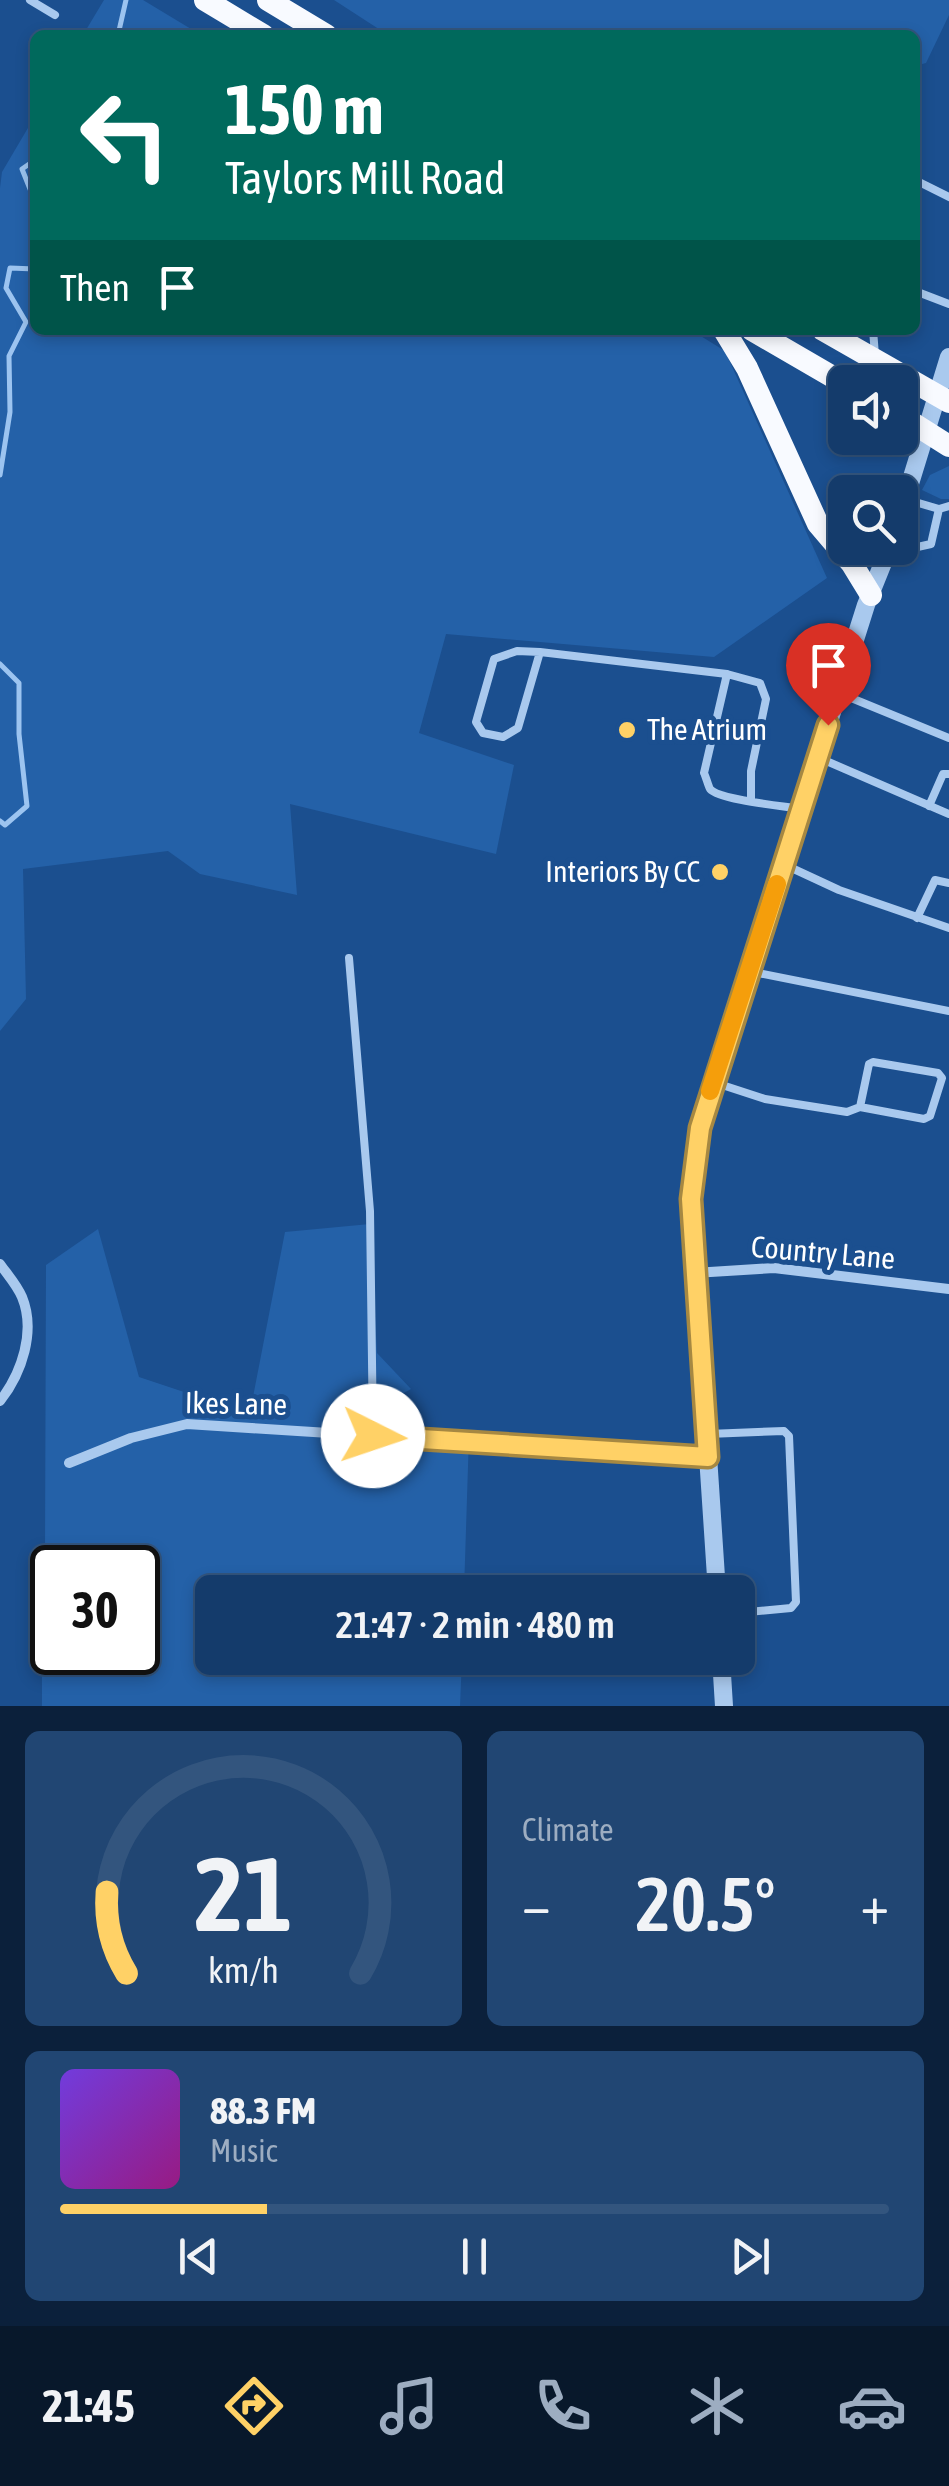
<!DOCTYPE html>
<meta charset="utf-8">
<style>
body{margin:0;font-family:"Asap Condensed",sans-serif;background:#214673;color:#f1f3f6;height:100vh;display:flex;flex-direction:column;font-size:38px;white-space:nowrap}
*{box-sizing:border-box;margin:0}
p{font-size:32px;color:#9dadc1}
.icon{flex:none;width:55px;height:55px;fill:none;stroke:currentColor;stroke-width:2;stroke-linecap:round;stroke-linejoin:round}
.map{position:relative;height:1706px;overflow:hidden}
.side{display:flex;flex-direction:column;gap:25px;padding:25px;background:#0b203b;flex:1}
.side>*{flex:none}
.guide{position:absolute;left:30px;top:30px;width:890px;height:305px;border-radius:15px;box-shadow:0 5px 15px #0003,0 0 0 2px #33557e;background:#00695c;color:#fff;overflow:hidden}
.controls{position:absolute;left:828px;top:365px;display:grid;gap:20px}
.controls a{display:grid;place-items:center;width:90px;height:90px;border-radius:15px;background:#143b6b;box-shadow:0 5px 15px #0003,0 0 0 2px #33557e;font-size:50px}
.speed{position:absolute;left:30px;top:1545px;display:flex;gap:20px;font-size:50px;font-weight:700;text-align:center}
.speed>*{display:grid;place-content:center;width:130px;height:130px;border-radius:50%;background:#143b6b;box-shadow:0 5px 15px #0003,0 0 0 2px #33557e;line-height:1}
.speed .limit{border:5px solid #111;border-radius:15px;background:#fff;color:#111}
.pin{position:absolute;display:grid;place-items:center;width:85px;height:85px;color:#fff;margin:-102px -42px;border-radius:50% 50% 50% 0;rotate:-45deg;box-shadow:0 0 10px #0007}
.pin .icon{rotate:45deg}
.me{position:absolute;width:110px;margin:-55px;rotate:94deg;stroke-linejoin:round;filter:drop-shadow(0 0 8px #0008)}
.turn{display:flex;align-items:center;gap:35px;height:210px;padding:0 30px;font-size:45px}
.turn .icon{width:130px;height:130px;stroke-width:2.5}
.turn b{display:block;font-size:70px;line-height:85px}
.then{display:flex;align-items:center;height:95px;padding:0 30px;background:#0003;gap:20px;font-size:38px}
.big{font-size:75px;font-weight:600;line-height:1.1}
.side .tile{flex:1;display:flex;flex-direction:column;justify-content:center;gap:15px;min-width:0;padding:0 35px;border-radius:15px;background:#214673}
.side .dial{align-items:center;gap:0}
.dial svg{height:260px;overflow:visible;fill:none;stroke:#33557e;stroke-width:7;stroke-linecap:round;text-anchor:middle}
.dial text{fill:#f1f3f6;stroke:none}
.song{display:flex;align-items:center;gap:30px}
.cover{width:120px;height:120px;border-radius:15px;background:linear-gradient(135deg,hsl(260 70% 55%),hsl(310 70% 35%))}
.played{height:10px;border-radius:5px;background:linear-gradient(90deg,#ffd166 25%,#33557e 25%)}
.keys{display:flex;justify-content:space-around;direction:ltr}
.heat{display:flex;justify-content:space-between;align-items:center;font-size:55px;direction:ltr}
.side .tiles{flex:1;display:grid;gap:25px;grid-template-columns:1fr 1fr}
.tile:last-child{grid-column:span 2}
.trip{position:absolute;left:195px;top:1575px;width:560px;height:100px;border-radius:15px;background:#143b6b;box-shadow:0 5px 15px #0003,0 0 0 2px #33557e;font-weight:600;line-height:100px;text-align:center}
.dock{display:flex;height:160px;justify-content:space-around;align-items:center;background:#08182b;color:#9dadc1}
.dock .icon{width:70px;height:70px}
.dock .on{color:#ffd166}
.dock b{font-size:45px;color:#f1f3f6}
.map>svg:first-child{display:block}
</style>
<div class="map">
<svg width="949" height="1706" viewBox="0 0 949 1706">
<rect width="100%" height="100%" fill="#1b4f8f"/>
<!-- green -->
<path fill="#2461a8" d="M 104,0 L 143,0 L 201,35 L 83,35 Z
M 334,0 L 949,0 L 949,15 L 926,63 L 915,66 L 915,35 L 388,35 Z
M 35,116 L 35,330 L 691,330 L 725,351 L 827,578 L 714,657 L 446,634 L 419,733 L 514,765 L 496,854 L 290,804 L 297,895 L 200,874 L 168,851 L 23,869 L 26,999 L 0,1031 L 0,188 L 2,172 Z
M 949,466 L 949,499 L 941,499 L 922,490 L 930,475 Z
M 370,1224 L 377,1353 L 411,1389 L 389,1401 L 407,1432 L 469,1435 L 464,1592 L 212,1592 L 212,1658 L 462,1658 L 460,1706 L 42,1706 L 42,1653 L 89,1659 L 91,1653 L 138,1652 L 138,1568 L 103,1567 L 103,1564 L 45,1552 L 46,1265 L 98,1229 L 139,1377 L 229,1407 L 252,1402 L 285,1232 Z"/>
<g fill="none" stroke-linecap="round" stroke-linejoin="round">
<!-- stream -->
<path stroke="#9cc4f0" stroke-width="5" d="M 118,35 L 126,0
M 35,160 L 22,169 L 32,194 L 35,218
M 0,475 L 10,412 L 9,356 L 26,322 L 6,288 L 10,268 L 35,269
M 0,664 L 19,683 L 19,734 L 27,806 L 5,825 L 0,821"/>
<!-- service -->
<path stroke="#a9c9ee" stroke-width="8" d="M 30,0 L 55,15
M 915,180 L 949,197
M 915,291 L 949,304
M 873,330 L 875,355
M 905,499 L 939,509
M 900,544 L 913,548 L 931,544 L 939,509 L 949,506
M 540,652 L 518,728 L 503,737 L 483,733 L 476,722 L 494,659 L 517,651 L 540,652 L 727,674 L 760,683 L 766,699 L 751,771 L 751,800
M 727,674 L 704,773 C 705,774 709,788 710,789 C 719,800 783,806 801,809
M 839,693 L 949,738
M 817,757 L 949,814
M 929,806 L 943,774 L 949,774
M 783,864 L 839,890 L 949,928
M 917,918 L 935,880 L 949,883
M 349,958 L 370,1211 L 373,1436
M 753,972 L 949,1011
M 716,1083 L 765,1099 L 847,1112 L 860,1107 L 924,1119 L 930,1116 L 942,1078 L 938,1073 L 873,1062 L 869,1064 L 860,1107
M 708,1434 L 784,1431 L 789,1436 L 796,1602 L 791,1608 L 738,1613"/>
<!-- minor -->
<path stroke="#a9c9ee" stroke-width="10" d="M 0,1264 C 7,1274 17,1285 22,1297 C 36,1331 22,1373 0,1401
M 694,1273 L 774,1268 L 949,1289
M 69,1463 L 131,1438 L 187,1424 L 708,1457"/>
<!-- tertiary -->
<path stroke="#a9c9ee" stroke-width="18" d="M 900,516 L 949,357
M 717,1592 L 691,1199 L 700,1128 L 866,605 L 889,548
M 721,1658 L 724,1706"/>
<!-- trunk -->
<path stroke="#f8faff" stroke-width="22" d="M 205,0 L 263,35
M 268,0 L 326,35
M 724,330 L 747,368 L 818,524 L 852,564 L 871,595
M 752,330 L 845,384
M 823,330 L 949,402
M 900,415 L 949,446"/>
</g>
<g fill="none" stroke-linecap="round" stroke-linejoin="round">
<!-- route casing -->
<g stroke="#a68842" stroke-width="25">
<path id="route" d="M 373,1436 L 708,1457 L 691,1199 L 700,1128 L 828,725"/>
</g>
<!-- route -->
<use href="#route" stroke="#ffd166" stroke-width="18"/>
<!-- slow -->
<path stroke="#f59e0b" stroke-width="18" d="M 710,1091 L 777,884"/>
</g>
<!-- markers -->
<g fill="#ffd166" stroke="#1b4f8f" stroke-width="4">
<circle cx="627" cy="730" r="10"/>
<circle cx="720" cy="872" r="10"/>
</g>
<g text-anchor="middle" stroke-width="10" stroke-linejoin="round" paint-order="stroke">
<!-- poi labels -->
<g font-size="30" fill="#fff" stroke="#1b4f8f" text-anchor="start">
<text x="647" y="740">The Atrium</text>
<text x="700" y="882" text-anchor="end">Interiors By CC</text>
</g>
<!-- street labels -->
<g font-size="30" fill="#fff" stroke="#1b4f8f">
<text transform="translate(823 1253) rotate(5)" y="10">Country Lane</text>
<text transform="translate(236 1404) rotate(1)" y="10">Ikes Lane</text>
</g>
</g>
</svg>
<div class="controls">
<a><svg class="icon" aria-label="sound" viewBox="0 0 24 24"><path d="M4 9h4l5-4v14l-5-4H4zM17 9q2 3 0 6"/></svg></a>
<a><svg class="icon" aria-label="search" viewBox="0 0 24 24"><circle cx="10" cy="10" r="6"/><path d="M15 15l6 6"/></svg></a>
</div>
<div class="speed"><div class="limit">30</div></div>
<div class="pin" style="left:828px;top:725px;background:#d93025"><svg class="icon" aria-label="arrive" viewBox="0 0 24 24"><path d="M6 21V4h12l-3 4 3 4H6"/></svg></div>
<svg class="me" style="left:373px;top:1436px" viewBox="-20 -20 40 40"><circle r="19" fill="#fff"/><path d="M0-13L10 11 0 6-10 11z" fill="#ffd166"/></svg>
<div class="trip">21:47 · 2 min · 480 m</div>
<div class="guide">
<div class="turn"><svg class="icon" aria-label="left" viewBox="0 0 24 24"><path d="M17 20v-9H6M10 6l-5 5 5 5"/></svg><div><b>150 m</b>Taylors Mill Road</div></div>
<div class="then">Then<svg class="icon" aria-label="arrive" viewBox="0 0 24 24"><path d="M6 21V4h12l-3 4 3 4H6"/></svg></div>
</div>
</div>
<section class="side">
<div class="tiles">
<div class="tile dial"><svg viewBox="0 0 100 80">
<path d="M14 69A42 42 0 1 1 86 69"/>
<path d="M14 69A42 42 0 0 1 8 44" stroke="#ffd166"/>
<text x="50" y="56" font-size="32" font-weight="700">21</text>
<text x="50" y="72" font-size="11">km/h</text>
</svg></div>
<div class="tile"><p>Climate</p>
<div class="heat"><a>−</a><b class="big">20.5°</b><a>+</a></div>
</div>
<div class="tile">
<div class="song"><i class="cover"></i><div><b>88.3 FM</b><p>Music</p></div></div>
<div class="played"></div>
<div class="keys"><svg class="icon" aria-label="previous" viewBox="0 0 24 24"><path d="M18 5L8 12l10 7zM5 5v14"/></svg><svg class="icon" aria-label="pause" viewBox="0 0 24 24"><path d="M8 5v14M16 5v14"/></svg><svg class="icon" aria-label="next" viewBox="0 0 24 24"><path d="M6 5l10 7-10 7zM19 5v14"/></svg></div>
</div>
</div>
</section>
<nav class="dock">
<b>21:45</b>
<svg class="icon on" aria-label="directions" viewBox="0 0 24 24"><path d="M12 3l9 9-9 9-9-9zM9 14v-3h6M13 9l2 2-2 2"/></svg>
<svg class="icon" aria-label="music" viewBox="0 0 24 24"><path d="M9 18V5l10-2v13"/><circle cx="6" cy="18" r="3"/><circle cx="16" cy="16" r="3"/></svg>
<svg class="icon" aria-label="phone" viewBox="0 0 24 24"><path d="M5 4h4l2 5-3 2q2 4 5 5l2-3 5 2v4C11 20 4 13 5 4z"/></svg>
<svg class="icon" aria-label="climate" viewBox="0 0 24 24"><path d="M12 3v18M4 7l16 10M4 17L20 7"/></svg>
<svg class="icon" aria-label="car" viewBox="0 0 24 24"><path d="M5 17H2v-5l4-1 3-4h7l3 4 3 1v5h-3M9 17h6M6 11h13"/><circle cx="7" cy="17" r="2"/><circle cx="17" cy="17" r="2"/></svg>
</nav>
